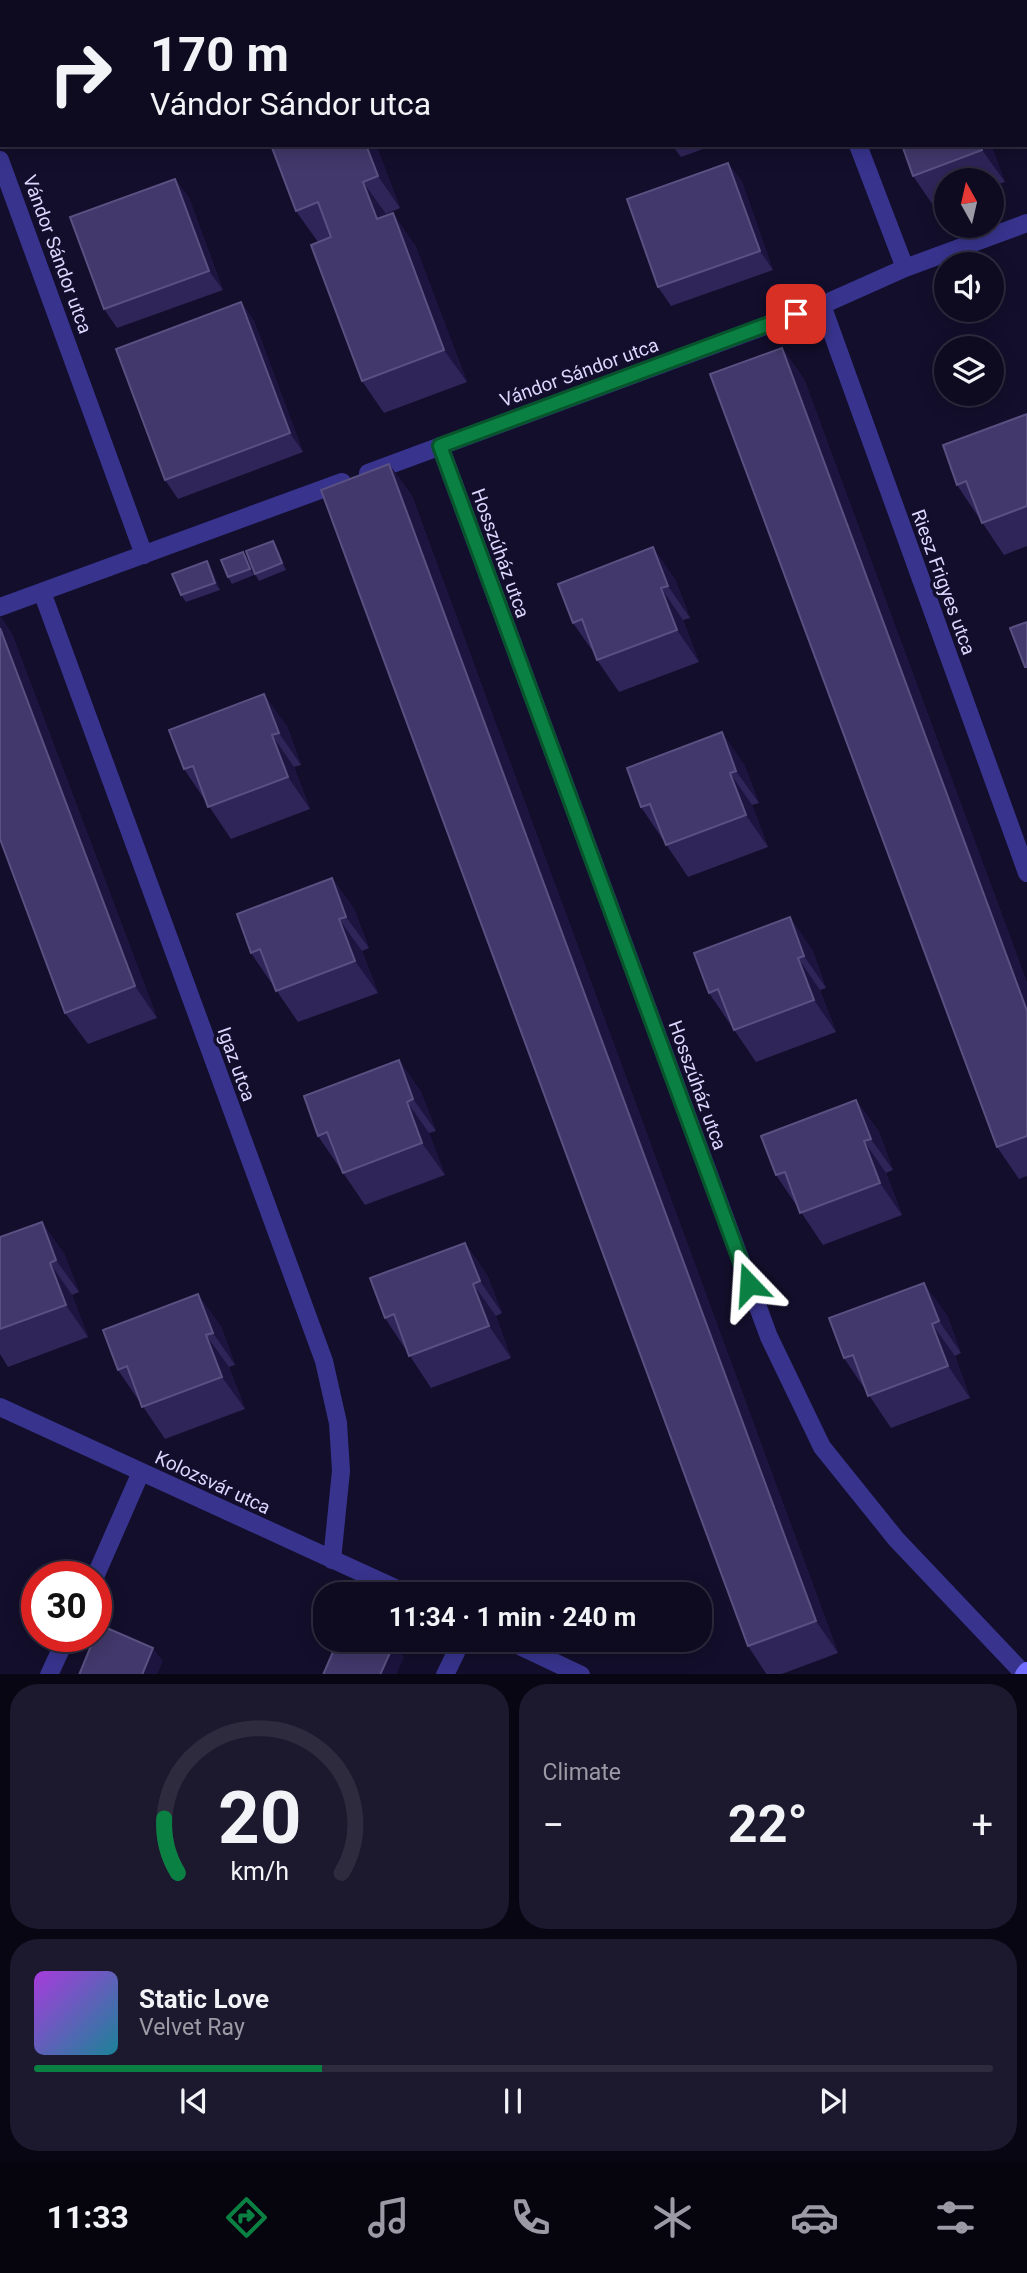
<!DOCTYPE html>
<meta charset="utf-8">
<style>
body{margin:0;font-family:Roboto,sans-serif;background:#1c182d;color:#f1f3f6;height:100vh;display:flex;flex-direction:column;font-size:26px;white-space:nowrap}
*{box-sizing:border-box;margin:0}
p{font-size:23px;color:#9b9aa5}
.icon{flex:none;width:38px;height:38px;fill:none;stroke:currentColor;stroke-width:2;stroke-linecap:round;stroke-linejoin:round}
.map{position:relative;height:1674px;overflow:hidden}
.panel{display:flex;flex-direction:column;gap:10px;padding:10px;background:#080612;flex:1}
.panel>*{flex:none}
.banner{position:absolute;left:0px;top:0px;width:1027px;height:147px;box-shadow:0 4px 18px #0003,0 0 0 2px #2e2b3e;background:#0e0a20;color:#f1f3f6;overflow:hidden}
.needle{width:46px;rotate:352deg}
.buttons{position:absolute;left:934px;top:168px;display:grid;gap:14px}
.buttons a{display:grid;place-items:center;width:70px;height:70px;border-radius:50%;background:#0e0a20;box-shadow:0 4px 18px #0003,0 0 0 2px #2e2b3e;font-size:35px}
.speed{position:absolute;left:21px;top:1561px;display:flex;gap:14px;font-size:35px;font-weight:700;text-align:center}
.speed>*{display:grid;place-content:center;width:91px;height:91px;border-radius:50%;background:#0e0a20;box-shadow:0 4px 18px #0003,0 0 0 2px #2e2b3e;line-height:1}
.speed .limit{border:10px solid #d22;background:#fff;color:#111}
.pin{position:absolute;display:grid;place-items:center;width:60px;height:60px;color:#fff;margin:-30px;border-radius:14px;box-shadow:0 4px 10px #0006}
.me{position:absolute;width:77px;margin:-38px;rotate:340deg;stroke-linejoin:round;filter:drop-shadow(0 0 5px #0008)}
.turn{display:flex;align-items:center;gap:24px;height:147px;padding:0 35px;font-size:32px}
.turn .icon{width:91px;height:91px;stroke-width:2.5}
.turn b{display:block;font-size:49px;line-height:60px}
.big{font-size:52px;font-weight:700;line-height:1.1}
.panel .tile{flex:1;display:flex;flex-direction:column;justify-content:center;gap:10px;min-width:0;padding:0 24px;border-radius:28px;background:#1c182d}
.panel .dial{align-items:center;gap:0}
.dial svg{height:182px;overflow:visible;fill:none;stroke:#2e2b3e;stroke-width:7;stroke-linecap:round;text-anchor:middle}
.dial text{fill:#f1f3f6;stroke:none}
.song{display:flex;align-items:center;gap:21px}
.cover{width:84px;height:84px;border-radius:10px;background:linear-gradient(135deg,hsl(280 70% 55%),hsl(190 70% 35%))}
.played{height:7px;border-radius:4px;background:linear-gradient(90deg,#0b8043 30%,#2e2b3e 30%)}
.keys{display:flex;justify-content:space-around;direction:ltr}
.heat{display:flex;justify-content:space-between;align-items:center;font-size:38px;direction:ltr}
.panel .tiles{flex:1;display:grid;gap:10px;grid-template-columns:1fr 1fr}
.tile:last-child{grid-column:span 2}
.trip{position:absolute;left:313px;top:1582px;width:399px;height:70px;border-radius:28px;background:#0e0a20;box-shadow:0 4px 18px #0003,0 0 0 2px #2e2b3e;font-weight:700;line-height:70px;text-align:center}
.menu{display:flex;height:112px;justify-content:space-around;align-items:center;background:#06040d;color:#9b9aa5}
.menu .icon{width:49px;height:49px}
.menu .on{color:#0b8043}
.menu b{font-size:32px;color:#f1f3f6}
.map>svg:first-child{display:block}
</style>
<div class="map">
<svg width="1027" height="1675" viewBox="0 0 1027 1675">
<rect width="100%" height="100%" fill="#130e2b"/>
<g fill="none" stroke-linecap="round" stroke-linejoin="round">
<!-- street -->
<path stroke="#38348e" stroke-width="18" d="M 804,0 L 805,2
M 858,145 L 905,268
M 0,160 L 144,555
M 822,305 L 1027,873
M 440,446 L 769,1337 L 822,1447 L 896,1539 L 1024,1674
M 368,473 L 822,305 L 905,268 L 1027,223
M 42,592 L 324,1361 L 338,1423 L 341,1471 L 332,1560
M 0,607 L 342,482
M 0,1407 L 408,1594
M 95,1577 L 141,1472
M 507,1640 L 581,1675
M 49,1675 L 67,1636
M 445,1675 L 462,1640"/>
<!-- secondary -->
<path stroke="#736eff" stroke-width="18" d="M 1024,1675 L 1027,1671"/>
</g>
<!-- wall -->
<path fill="#302559" d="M 0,0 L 41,0 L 40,2 L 2,2 L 2,25 L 0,24 Z
M 369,0 L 576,0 L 571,2 L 370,2 Z
M 271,145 L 376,145 L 400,208 L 386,214 L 387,216 L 415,245 L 467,382 L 384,413 L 362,381 L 318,242 L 296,211 Z
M 672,145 L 714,145 L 681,157 Z
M 991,145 L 1005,182 L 992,186 L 992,180 L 947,180 L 947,203 L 935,208 L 913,176 Z
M 728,163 L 742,182 L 773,270 L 671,306 L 658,287 Z
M 175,179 L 189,198 L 223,290 L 117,328 L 104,309 Z
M 241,302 L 254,321 L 303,452 L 178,499 L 165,480 Z
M 782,348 L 804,379 L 1027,983 L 1027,1176 L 1019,1179 L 997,1147 Z
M 1027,414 L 1027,546 L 1004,555 L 957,485 Z
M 389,464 L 412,496 L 838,1653 L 779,1675 L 767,1675 L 748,1646 Z
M 273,541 L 277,547 L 286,570 L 259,581 L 255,574 Z
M 243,552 L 248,559 L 254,575 L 232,584 L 228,577 Z
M 207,561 L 211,568 L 220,590 L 186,602 L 181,595 Z
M 675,579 L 690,618 L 683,620 L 699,662 L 619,692 L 597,660 L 594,653 L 573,623 Z
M 0,616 L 12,634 L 157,1018 L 88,1044 L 65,1013 L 0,839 Z
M 287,726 L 301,765 L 294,767 L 310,809 L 231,839 L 184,769 Z
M 744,764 L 759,803 L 752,805 L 768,847 L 688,877 L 641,807 Z
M 332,878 L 354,909 L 369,948 L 362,951 L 378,993 L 298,1022 L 251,953 Z
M 812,949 L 826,988 L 820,990 L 836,1032 L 756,1062 L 709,993 Z
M 399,1060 L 421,1092 L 436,1131 L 429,1133 L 445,1175 L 365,1205 L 318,1136 Z
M 856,1100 L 879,1132 L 893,1170 L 886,1173 L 902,1215 L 823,1245 L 776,1175 Z
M 0,1237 L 64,1253 L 79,1292 L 72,1295 L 88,1337 L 8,1367 L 0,1354 Z
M 465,1243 L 487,1275 L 502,1313 L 496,1316 L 511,1358 L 431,1388 L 385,1318 Z
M 947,1315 L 961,1353 L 955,1356 L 970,1398 L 891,1428 L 844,1358 Z
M 221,1326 L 235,1365 L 229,1367 L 245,1409 L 165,1439 L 118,1370 Z"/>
<!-- shaded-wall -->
<path fill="#1d143f" d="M 16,0 L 41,0 L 40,2 L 15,2 Z
M 927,0 L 938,0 L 938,2 L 928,2 Z
M 366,145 L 376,145 L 400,208 L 378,176 Z
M 981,145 L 991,145 L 1005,182 L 982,150 Z
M 728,163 L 742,182 L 773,270 L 760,251 Z
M 175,179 L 189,198 L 223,290 L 209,271 Z
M 363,182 L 386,214 L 400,251 L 377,219 Z
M 393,213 L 415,245 L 467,382 L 444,350 Z
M 241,302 L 254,321 L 303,452 L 290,433 Z
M 782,348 L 804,379 L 1027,983 L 1027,1011 Z
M 389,464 L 412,496 L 838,1653 L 816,1621 Z
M 273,541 L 277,547 L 286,570 L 282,563 Z
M 653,547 L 675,579 L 690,618 L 668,586 Z
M 243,552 L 248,559 L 254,575 L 250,569 Z
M 207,561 L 211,568 L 220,590 L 215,583 Z
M 661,588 L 683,620 L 699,662 L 677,630 Z
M 0,616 L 12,634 L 157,1018 L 135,986 L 0,628 Z
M 264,694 L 287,726 L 301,765 L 279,733 Z
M 722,732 L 744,764 L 759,803 L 736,771 Z
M 272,735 L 294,767 L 310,809 L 288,777 Z
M 730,773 L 752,805 L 768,847 L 746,815 Z
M 332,878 L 354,909 L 369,948 L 346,917 Z
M 790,917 L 812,949 L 826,988 L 804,956 Z
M 339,919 L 362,951 L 378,993 L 355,961 Z
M 798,958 L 820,990 L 836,1032 L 814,1000 Z
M 399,1060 L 421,1092 L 436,1131 L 413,1099 Z
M 856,1100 L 879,1132 L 893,1170 L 871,1139 Z
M 407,1102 L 429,1133 L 445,1175 L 422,1143 Z
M 864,1141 L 886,1173 L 902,1215 L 880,1183 Z
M 42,1222 L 64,1253 L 79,1292 L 56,1260 Z
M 465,1243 L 487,1275 L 502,1313 L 480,1281 Z
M 50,1263 L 72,1295 L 88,1337 L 66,1305 Z
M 924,1283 L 947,1315 L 961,1353 L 939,1321 Z
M 473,1284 L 496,1316 L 511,1358 L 489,1326 Z
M 198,1294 L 221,1326 L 235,1365 L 213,1333 Z
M 932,1324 L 955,1356 L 970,1398 L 948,1366 Z
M 206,1335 L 229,1367 L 245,1409 L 222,1377 Z
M 394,1644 L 404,1657 L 396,1675 L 380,1675 Z
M 153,1648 L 163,1661 L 157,1675 L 142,1675 Z"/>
<!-- building -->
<path fill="#42386b" stroke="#5a5182" stroke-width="2" d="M 0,0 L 16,0 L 15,2 L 2,2 L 2,12 L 0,11 Z
M 260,0 L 299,0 L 300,2 L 260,2 Z
M 369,0 L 491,0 L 486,2 L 370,2 Z
M 848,0 L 927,0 L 928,2 L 849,2 Z
M 271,145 L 366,145 L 378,176 L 363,182 L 377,219 L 393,213 L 444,350 L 362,381 L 311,245 L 331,237 L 318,202 L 296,211 Z
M 902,145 L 981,145 L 982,150 L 913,176 Z
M 728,163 L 760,251 L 658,287 L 627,199 Z
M 175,179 L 209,271 L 104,309 L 70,217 Z
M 241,302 L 290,433 L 165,480 L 116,349 Z
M 782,348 L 1027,1011 L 1027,1136 L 997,1147 L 710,374 Z
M 1027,414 L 1027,506 L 982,523 L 966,481 L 957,485 L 943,445 Z
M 389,464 L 816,1621 L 748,1646 L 321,490 Z
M 273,541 L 282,563 L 255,574 L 246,551 Z
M 653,547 L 668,586 L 661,588 L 677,630 L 597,660 L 582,619 L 573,623 L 558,584 Z
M 243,552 L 250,569 L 228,577 L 221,560 Z
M 207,561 L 215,583 L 181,595 L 172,574 Z
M 1027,622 L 1027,667 L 1025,667 L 1010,628 Z
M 0,628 L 135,986 L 65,1013 L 0,839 Z
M 264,694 L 279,733 L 272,735 L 288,777 L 208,807 L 193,766 L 184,769 L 169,730 Z
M 722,732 L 736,771 L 730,773 L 746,815 L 666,845 L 650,804 L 641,807 L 627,768 Z
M 332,878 L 346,917 L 339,919 L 355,961 L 276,991 L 260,949 L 251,953 L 237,914 Z
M 790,917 L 804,956 L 798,958 L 814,1000 L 734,1030 L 718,989 L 709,993 L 694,953 Z
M 399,1060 L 413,1099 L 407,1102 L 422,1143 L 343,1173 L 327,1132 L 318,1136 L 304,1096 Z
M 856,1100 L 871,1139 L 864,1141 L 880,1183 L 800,1213 L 785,1172 L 776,1175 L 761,1136 Z
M 42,1222 L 56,1260 L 50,1263 L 66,1305 L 0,1329 L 0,1237 Z
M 465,1243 L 480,1281 L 473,1284 L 489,1326 L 409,1356 L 394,1314 L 385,1318 L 370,1278 Z
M 924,1283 L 939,1321 L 932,1324 L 948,1366 L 868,1396 L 853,1355 L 844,1358 L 829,1318 Z
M 198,1294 L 213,1333 L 206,1335 L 222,1377 L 142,1407 L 127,1366 L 118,1370 L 103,1330 Z
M 100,1625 L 153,1648 L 142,1675 L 79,1675 L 95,1636 L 96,1636 Z
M 338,1640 L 385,1640 L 394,1644 L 380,1675 L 323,1675 Z"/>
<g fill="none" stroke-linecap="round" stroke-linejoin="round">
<!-- route casing -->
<g stroke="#07532c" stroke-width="18">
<path id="route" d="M 749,1284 L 440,446 L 796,314"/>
</g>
<!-- route -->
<use href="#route" stroke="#0b8043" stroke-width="12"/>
</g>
<g text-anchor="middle" stroke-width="7" stroke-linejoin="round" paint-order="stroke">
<!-- street labels -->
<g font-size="19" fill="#dcd7ff" stroke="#130e2b">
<text transform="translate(58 254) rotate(70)" y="7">Vándor Sándor utca</text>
<text transform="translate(579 372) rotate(-20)" y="7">Vándor Sándor utca</text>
<text transform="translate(501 553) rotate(70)" y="7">Hosszúház utca</text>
<text transform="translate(944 582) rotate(70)" y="7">Riesz Frigyes utca</text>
<text transform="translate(237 1064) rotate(70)" y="7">Igaz utca</text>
<text transform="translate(698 1085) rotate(70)" y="7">Hosszúház utca</text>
<text transform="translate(213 1482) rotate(25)" y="7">Kolozsvár utca</text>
</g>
</g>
</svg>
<div class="buttons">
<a><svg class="needle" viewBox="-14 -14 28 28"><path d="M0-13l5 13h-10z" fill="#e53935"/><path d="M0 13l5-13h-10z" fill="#9b9aa5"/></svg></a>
<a><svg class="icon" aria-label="sound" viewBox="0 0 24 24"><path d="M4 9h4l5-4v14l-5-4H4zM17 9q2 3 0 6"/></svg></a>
<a><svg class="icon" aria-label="layers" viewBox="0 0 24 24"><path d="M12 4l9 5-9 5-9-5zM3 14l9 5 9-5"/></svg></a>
</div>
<div class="speed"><div class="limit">30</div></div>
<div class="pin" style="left:796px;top:314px;background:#d93025"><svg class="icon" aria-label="arrive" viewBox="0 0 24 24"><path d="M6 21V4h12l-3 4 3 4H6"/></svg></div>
<svg class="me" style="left:749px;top:1284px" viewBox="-20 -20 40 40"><path d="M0-17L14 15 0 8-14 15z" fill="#0b8043" stroke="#fff" stroke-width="4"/></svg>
<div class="trip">11:34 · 1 min · 240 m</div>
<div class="banner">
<div class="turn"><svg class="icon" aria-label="right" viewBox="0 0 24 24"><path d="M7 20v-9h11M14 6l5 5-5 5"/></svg><div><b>170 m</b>Vándor Sándor utca</div></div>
</div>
</div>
<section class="panel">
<div class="tiles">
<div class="tile dial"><svg viewBox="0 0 100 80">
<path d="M14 69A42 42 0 1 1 86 69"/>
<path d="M14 69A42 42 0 0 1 8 45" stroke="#0b8043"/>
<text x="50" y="56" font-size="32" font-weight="700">20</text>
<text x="50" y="72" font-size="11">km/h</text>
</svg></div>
<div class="tile"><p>Climate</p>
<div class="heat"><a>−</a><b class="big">22°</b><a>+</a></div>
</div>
<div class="tile">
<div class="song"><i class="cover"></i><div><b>Static Love</b><p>Velvet Ray</p></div></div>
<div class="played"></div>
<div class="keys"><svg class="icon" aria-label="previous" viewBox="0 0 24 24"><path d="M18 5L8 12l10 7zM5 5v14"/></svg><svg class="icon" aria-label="pause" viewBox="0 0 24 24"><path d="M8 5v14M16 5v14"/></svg><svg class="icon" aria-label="next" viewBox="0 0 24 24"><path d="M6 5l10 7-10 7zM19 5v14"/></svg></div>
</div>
</div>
</section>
<nav class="menu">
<b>11:33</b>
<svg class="icon on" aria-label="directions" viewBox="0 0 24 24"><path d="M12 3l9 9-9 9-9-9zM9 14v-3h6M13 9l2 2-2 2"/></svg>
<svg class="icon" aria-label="music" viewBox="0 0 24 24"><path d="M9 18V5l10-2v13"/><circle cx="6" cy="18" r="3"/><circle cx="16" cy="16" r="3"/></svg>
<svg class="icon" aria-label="phone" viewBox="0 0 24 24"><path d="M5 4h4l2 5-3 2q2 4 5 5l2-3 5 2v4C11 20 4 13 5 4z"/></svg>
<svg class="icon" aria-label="climate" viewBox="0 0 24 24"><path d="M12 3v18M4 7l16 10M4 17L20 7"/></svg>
<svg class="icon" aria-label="car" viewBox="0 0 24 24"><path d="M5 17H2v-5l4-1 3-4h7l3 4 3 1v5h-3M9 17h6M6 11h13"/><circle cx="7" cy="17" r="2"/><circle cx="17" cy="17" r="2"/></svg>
<svg class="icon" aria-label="filters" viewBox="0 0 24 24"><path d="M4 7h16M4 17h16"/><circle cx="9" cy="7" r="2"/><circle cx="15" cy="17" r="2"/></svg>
</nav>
